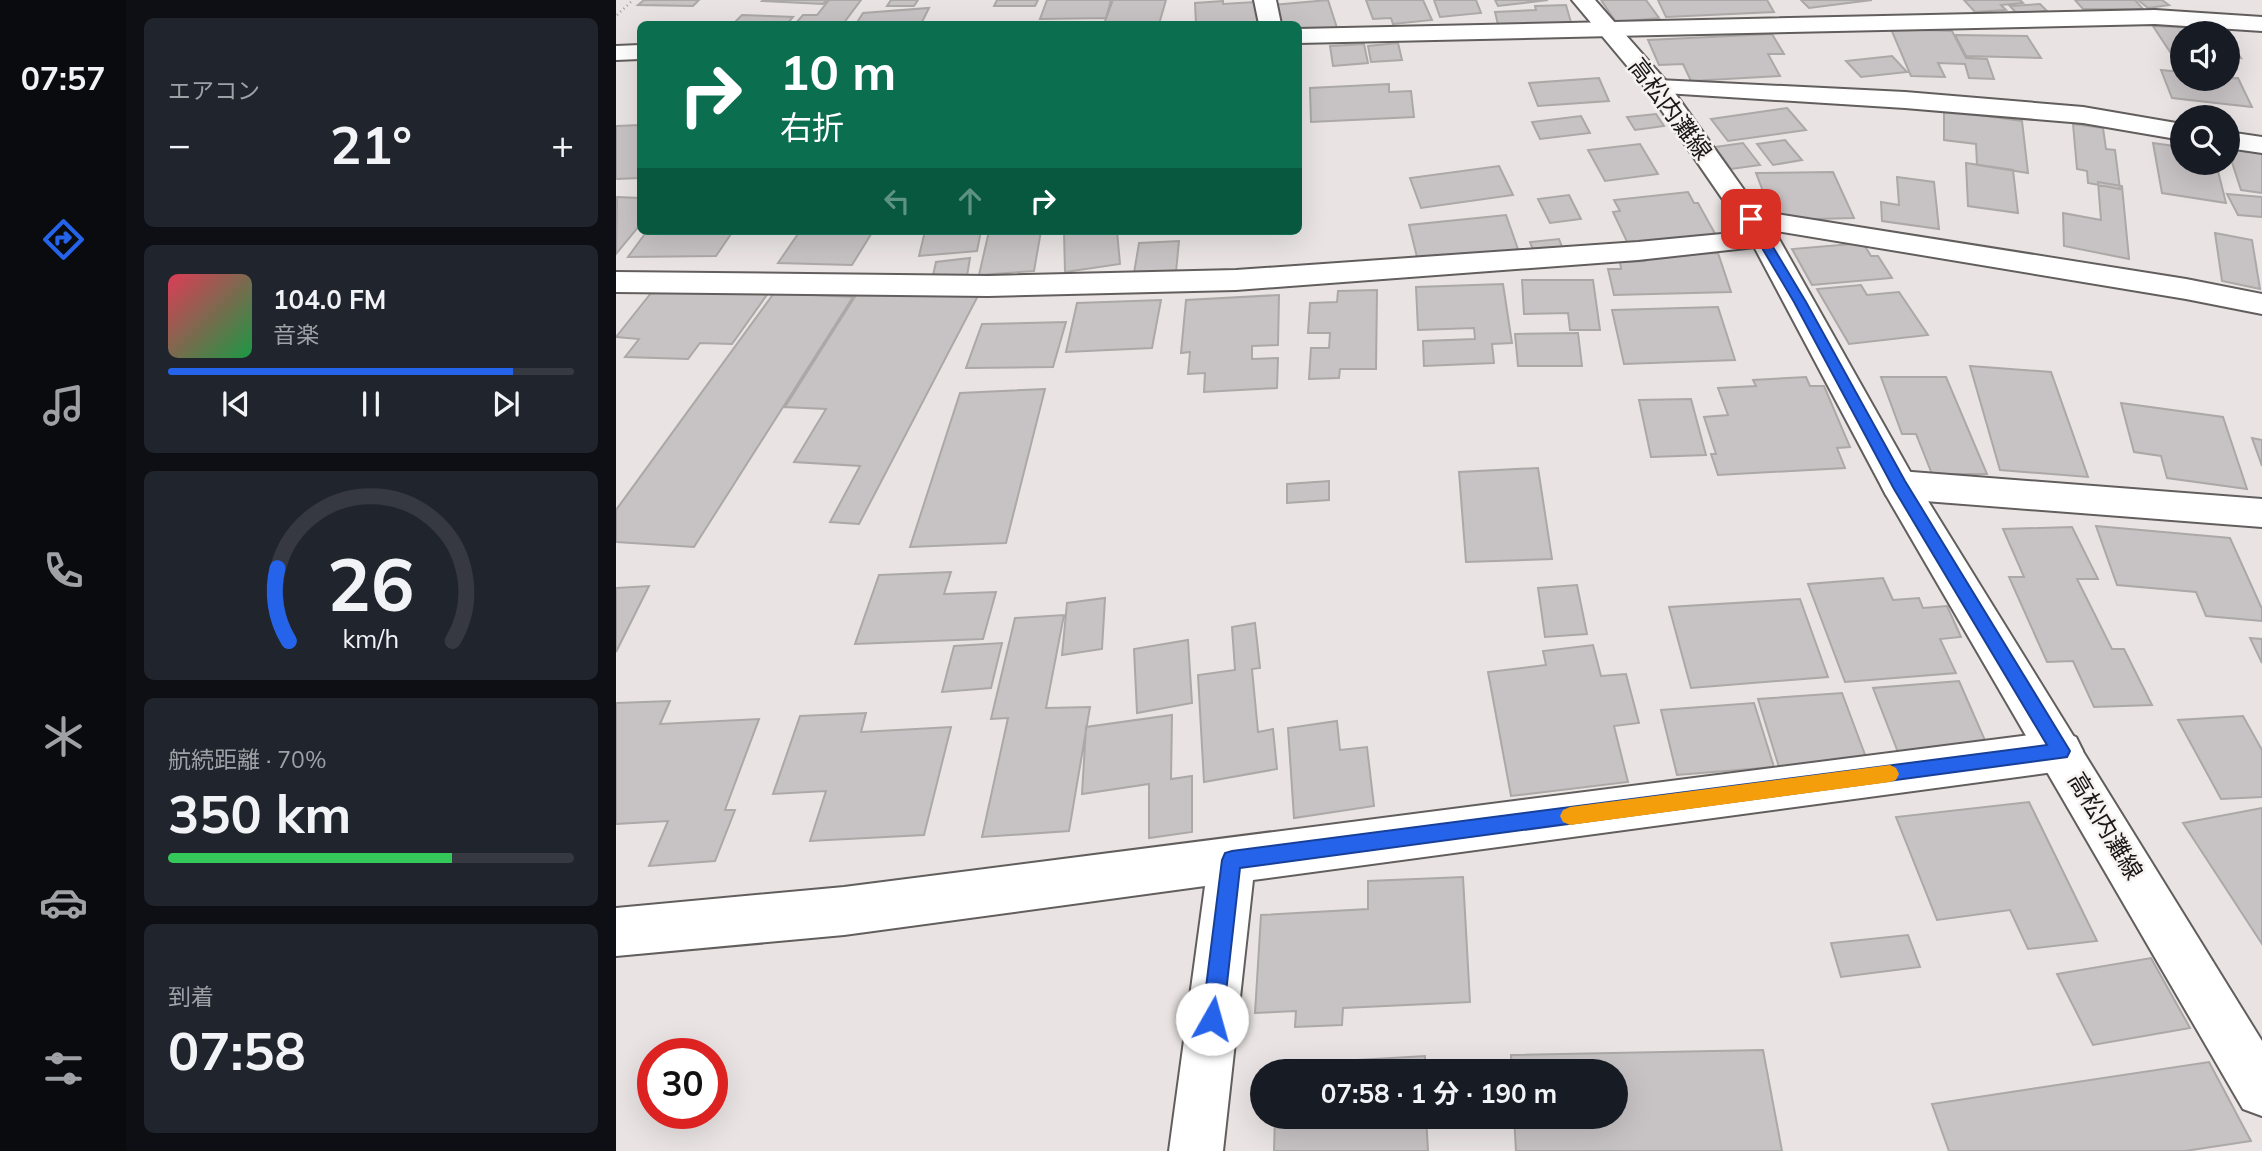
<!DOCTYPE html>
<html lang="ja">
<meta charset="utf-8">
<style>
body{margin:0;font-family:Mulish,"Noto Sans JP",sans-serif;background:#20242c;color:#f1f3f6;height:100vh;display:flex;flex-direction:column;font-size:26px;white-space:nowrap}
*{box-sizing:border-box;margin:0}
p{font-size:23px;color:#9ea1a6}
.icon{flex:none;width:38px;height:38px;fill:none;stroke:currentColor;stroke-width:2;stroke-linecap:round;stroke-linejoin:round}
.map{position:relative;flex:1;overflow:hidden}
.sheet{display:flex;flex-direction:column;gap:18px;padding:18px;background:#0d0f14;width:490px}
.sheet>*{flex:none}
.guide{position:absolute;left:21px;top:21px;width:665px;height:214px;border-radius:10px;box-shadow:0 7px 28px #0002;background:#0b6e4f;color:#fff;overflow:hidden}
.fabs{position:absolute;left:1554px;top:21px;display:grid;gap:14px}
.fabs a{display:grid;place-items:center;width:70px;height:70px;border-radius:50%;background:#171b24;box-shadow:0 7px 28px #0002;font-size:35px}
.speed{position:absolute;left:21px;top:1038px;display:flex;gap:14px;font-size:35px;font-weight:700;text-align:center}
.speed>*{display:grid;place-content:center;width:91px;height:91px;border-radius:50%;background:#171b24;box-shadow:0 7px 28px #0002;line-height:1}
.speed .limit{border:10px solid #d22;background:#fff;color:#111}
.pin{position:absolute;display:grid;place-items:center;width:60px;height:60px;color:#fff;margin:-30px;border-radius:14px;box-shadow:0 4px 10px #0006}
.me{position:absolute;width:77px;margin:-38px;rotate:7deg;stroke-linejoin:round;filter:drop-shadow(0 0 5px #0008)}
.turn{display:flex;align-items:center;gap:24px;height:147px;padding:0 28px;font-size:32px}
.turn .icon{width:91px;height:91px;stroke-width:2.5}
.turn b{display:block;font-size:49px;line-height:60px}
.lanes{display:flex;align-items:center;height:66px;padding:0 28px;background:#0003;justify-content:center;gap:35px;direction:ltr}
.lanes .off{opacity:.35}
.big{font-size:52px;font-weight:700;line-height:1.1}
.sheet .card{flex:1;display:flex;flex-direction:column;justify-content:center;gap:10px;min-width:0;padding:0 24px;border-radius:10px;background:#20242c}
.sheet .dial{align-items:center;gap:0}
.dial svg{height:182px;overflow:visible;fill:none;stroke:#363941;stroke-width:7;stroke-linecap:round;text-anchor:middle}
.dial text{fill:#f1f3f6;stroke:none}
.song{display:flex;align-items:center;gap:21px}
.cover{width:84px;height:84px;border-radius:10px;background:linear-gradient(135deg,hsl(350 70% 55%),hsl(140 70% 35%))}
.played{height:7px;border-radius:4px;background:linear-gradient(90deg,#2563eb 85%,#363941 85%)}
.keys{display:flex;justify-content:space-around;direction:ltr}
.heat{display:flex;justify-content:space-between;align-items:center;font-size:38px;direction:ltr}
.charge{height:10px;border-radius:5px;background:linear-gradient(90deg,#34c759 70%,#363941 0)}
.trip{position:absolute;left:634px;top:1059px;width:378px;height:70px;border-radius:35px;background:#171b24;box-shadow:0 7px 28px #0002;font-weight:700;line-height:70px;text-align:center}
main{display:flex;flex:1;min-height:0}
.menu{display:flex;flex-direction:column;width:126px;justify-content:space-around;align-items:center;background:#090b0e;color:#9ea1a6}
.menu .icon{width:49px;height:49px}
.menu .selected{color:#2563eb}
.menu b{font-size:32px;color:#f1f3f6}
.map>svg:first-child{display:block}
</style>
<main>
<nav class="menu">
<b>07:57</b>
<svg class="icon selected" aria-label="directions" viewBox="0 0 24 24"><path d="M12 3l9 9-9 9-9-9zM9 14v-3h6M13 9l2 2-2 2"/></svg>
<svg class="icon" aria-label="music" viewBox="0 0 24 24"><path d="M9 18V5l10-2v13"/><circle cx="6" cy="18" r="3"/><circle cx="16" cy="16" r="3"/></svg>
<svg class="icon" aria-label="phone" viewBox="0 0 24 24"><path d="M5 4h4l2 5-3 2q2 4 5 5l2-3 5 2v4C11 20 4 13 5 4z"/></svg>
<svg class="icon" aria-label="climate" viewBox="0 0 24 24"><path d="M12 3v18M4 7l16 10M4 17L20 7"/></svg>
<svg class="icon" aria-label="car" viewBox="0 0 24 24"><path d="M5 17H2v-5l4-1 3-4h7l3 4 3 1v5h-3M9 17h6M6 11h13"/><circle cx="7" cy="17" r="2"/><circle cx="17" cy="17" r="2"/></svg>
<svg class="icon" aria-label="filters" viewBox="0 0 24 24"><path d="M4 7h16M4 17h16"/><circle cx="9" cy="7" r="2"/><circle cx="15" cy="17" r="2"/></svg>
</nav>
<section class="sheet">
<div class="card"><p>エアコン</p>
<div class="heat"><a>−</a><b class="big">21°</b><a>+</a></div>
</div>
<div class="card">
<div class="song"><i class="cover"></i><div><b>104.0 FM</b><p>音楽</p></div></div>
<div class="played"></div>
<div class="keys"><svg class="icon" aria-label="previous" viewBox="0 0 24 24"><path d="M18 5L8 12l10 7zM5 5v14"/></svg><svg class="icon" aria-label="pause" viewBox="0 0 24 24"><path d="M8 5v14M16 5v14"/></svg><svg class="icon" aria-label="next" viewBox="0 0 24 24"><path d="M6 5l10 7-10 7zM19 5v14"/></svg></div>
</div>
<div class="card dial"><svg viewBox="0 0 100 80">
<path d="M14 69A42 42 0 1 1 86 69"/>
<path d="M14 69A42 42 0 0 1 9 37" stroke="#2563eb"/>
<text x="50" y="56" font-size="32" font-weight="700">26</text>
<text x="50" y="72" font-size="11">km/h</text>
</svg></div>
<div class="card"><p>航続距離 · 70%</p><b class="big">350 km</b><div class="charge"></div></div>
<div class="card"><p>到着</p><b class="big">07:58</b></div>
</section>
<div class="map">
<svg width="1646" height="1151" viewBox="0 0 1646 1151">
<rect width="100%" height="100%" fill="#e9e4e3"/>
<!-- building -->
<path fill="#c7c2c3" stroke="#aca8a8" stroke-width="2" d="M 28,0 L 83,0 L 77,6 L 22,5 Z
M 211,0 L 207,4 L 146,1 L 147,0 Z
M 213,0 L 245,0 L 227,24 L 179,24 L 187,15 L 201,15 Z
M 275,0 L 302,0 L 298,6 L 271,6 Z
M 381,0 L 422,0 L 419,6 L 378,6 Z
M 431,0 L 495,0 L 490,18 L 424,19 Z
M 497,0 L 550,0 L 543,24 L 488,24 Z
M 712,0 L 721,28 L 682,32 L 682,24 L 662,24 L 657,5 Z
M 750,0 L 807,0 L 816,20 L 777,24 L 775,18 L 757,19 Z
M 818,0 L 860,0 L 865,13 L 824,17 Z
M 879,0 L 932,0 L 882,6 Z
M 985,0 L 1030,0 L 1043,18 L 1000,22 Z
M 1042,0 L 1151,0 L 1158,12 L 1050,17 Z
M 1185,0 L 1256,0 L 1193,8 Z
M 1348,0 L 1404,0 L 1407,3 L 1385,5 L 1390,10 L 1359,12 Z
M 1459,0 L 1519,0 L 1527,9 L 1467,9 Z
M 1522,0 L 1546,0 L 1553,5 L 1532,8 Z
M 607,1 L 607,4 L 639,2 L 642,24 L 580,24 L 579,3 Z
M 1424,4 L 1431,11 L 1401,14 L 1394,6 Z
M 950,5 L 956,26 L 883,29 L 879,12 L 920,10 L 919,6 Z
M 313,8 L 305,24 L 240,24 L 247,13 Z
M 126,15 L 177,17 L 171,24 L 117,24 Z
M 1537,26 L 1604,29 L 1607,33 L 1566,33 L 1566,55 L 1556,55 Z
M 1275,29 L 1336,31 L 1350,58 L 1371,59 L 1378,79 L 1353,78 L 1349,64 L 1322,63 L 1329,77 L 1295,76 Z
M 1156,34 L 1168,54 L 1152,54 L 1164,76 L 1075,81 L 1067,64 L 1043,65 L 1032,40 Z
M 1339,35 L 1411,36 L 1425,58 L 1350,56 Z
M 1612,40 L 1625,58 L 1612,57 Z
M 782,43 L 786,60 L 755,62 L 752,46 Z
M 748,44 L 752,63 L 717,66 L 714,46 Z
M 1276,56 L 1291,72 L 1245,77 L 1230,61 Z
M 1545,70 L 1566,72 L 1566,79 L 1622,78 L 1636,107 L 1556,98 Z
M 983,78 L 993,101 L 922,106 L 913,83 Z
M 773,84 L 773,92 L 795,91 L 798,117 L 695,122 L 694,88 Z
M 1171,108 L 1190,130 L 1112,141 L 1095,119 Z
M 1328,110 L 1406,121 L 1412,173 L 1361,165 L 1360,144 L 1328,140 Z
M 1040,114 L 1048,126 L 1019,130 L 1011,117 Z
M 965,116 L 974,133 L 924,139 L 916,122 Z
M 1457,124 L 1487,128 L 1490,149 L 1499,150 L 1504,189 L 1472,183 L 1471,171 L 1461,169 Z
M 24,125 L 24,178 L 0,179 L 0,126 Z
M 1169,140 L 1186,160 L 1157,165 L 1141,144 Z
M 1127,143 L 1144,165 L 1115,169 L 1099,147 Z
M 1537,143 L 1566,147 L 1566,163 L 1600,163 L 1610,203 L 1546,193 Z
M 1024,144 L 1042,174 L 989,181 L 972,150 Z
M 1612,150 L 1646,152 L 1646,193 L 1625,190 Z
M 1350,163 L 1397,170 L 1402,213 L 1352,206 Z
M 883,166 L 897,195 L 805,208 L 794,178 Z
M 1217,172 L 1238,218 L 1158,220 L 1140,173 Z
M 1281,177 L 1318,182 L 1323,229 L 1266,221 L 1265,202 L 1283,205 Z
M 1482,182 L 1506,186 L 1513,259 L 1448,246 L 1447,213 L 1485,220 Z
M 1072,192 L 1078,203 L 1082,203 L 1102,239 L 1014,248 L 997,212 L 1004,211 L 998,200 Z
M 1611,194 L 1646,197 L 1646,217 L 1622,215 Z
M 953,195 L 965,219 L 934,223 L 922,199 Z
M 1,197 L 24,198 L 24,225 L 0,254 Z
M 890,215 L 904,255 L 803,265 L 793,225 Z
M 31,231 L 117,231 L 100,256 L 12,257 Z
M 184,231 L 257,231 L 236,265 L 162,263 Z
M 309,231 L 365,231 L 361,251 L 303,256 Z
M 373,231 L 425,231 L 418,271 L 363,275 Z
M 448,231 L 501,231 L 504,264 L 449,272 Z
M 1599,233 L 1636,240 L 1644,289 L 1606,281 Z
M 943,239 L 948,252 L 919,255 L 914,242 Z
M 563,241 L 560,272 L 518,273 L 523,243 Z
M 1247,243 L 1255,256 L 1262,256 L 1276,278 L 1196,285 L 1176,249 Z
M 1102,253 L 1115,292 L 998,295 L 992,269 L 1005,269 L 1004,262 L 1029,261 L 1028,255 Z
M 354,258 L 351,276 L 316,280 L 320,262 Z
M 906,280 L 977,280 L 984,330 L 954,330 L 952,313 L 908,314 Z
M 887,284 L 896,343 L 876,344 L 878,363 L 808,366 L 807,341 L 859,339 L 858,328 L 802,330 L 800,287 Z
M 1245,285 L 1251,295 L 1283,292 L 1312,335 L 1233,344 L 1201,289 Z
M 245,287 L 364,292 L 243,524 L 214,522 L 244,466 L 178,462 L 210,409 L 169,407 Z
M 39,288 L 153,292 L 116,344 L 84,343 L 72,359 L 9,357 L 23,339 L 0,337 Z
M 761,290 L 760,369 L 724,369 L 723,378 L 693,379 L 695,348 L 713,348 L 714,333 L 692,333 L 694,303 L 721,302 L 722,291 Z
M 158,293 L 237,297 L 78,547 L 0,542 L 0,510 Z
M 663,295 L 662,345 L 636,346 L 636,359 L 662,358 L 661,388 L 588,392 L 589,373 L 572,374 L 574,352 L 565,353 L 570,300 Z
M 545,300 L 536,348 L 450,352 L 461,303 Z
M 1102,307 L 1119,360 L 1008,364 L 996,310 Z
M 450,322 L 437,367 L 350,368 L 366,324 Z
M 962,333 L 966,366 L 902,366 L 899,334 Z
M 1354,366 L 1435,372 L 1472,477 L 1384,470 Z
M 1190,377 L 1194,386 L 1208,386 L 1234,447 L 1221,448 L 1229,468 L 1102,475 L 1095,454 L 1100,454 L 1088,417 L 1112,415 L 1102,388 L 1140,386 L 1137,380 Z
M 1265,377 L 1330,377 L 1371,474 L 1316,474 L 1300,434 L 1286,434 Z
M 429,389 L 390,543 L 294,547 L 344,393 Z
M 1075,399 L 1090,455 L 1035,457 L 1023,400 Z
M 1505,403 L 1607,417 L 1631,489 L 1551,478 L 1545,456 L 1518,452 Z
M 1636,438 L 1646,440 L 1646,466 Z
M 922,468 L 936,559 L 850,562 L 843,472 Z
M 713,481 L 713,500 L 671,503 L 671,484 Z
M 1480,526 L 1614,538 L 1646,609 L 1646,621 L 1590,616 L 1580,592 L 1501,585 Z
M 1456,527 L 1482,579 L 1461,579 L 1496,649 L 1508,649 L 1536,705 L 1478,707 L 1457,661 L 1431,662 L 1393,577 L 1408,577 L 1387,529 Z
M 335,572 L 328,594 L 380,592 L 367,639 L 239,644 L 263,575 Z
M 1267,578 L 1277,600 L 1303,598 L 1307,608 L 1331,606 L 1345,637 L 1324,639 L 1340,673 L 1229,682 L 1192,584 Z
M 961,585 L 971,634 L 929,637 L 922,588 Z
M 33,586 L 0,652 L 0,588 Z
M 489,598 L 486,649 L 446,655 L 451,603 Z
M 1184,599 L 1212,677 L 1075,688 L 1053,607 Z
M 448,615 L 430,708 L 474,707 L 453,831 L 366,837 L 392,718 L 375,719 L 399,618 Z
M 639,623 L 644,668 L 636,669 L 642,732 L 657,729 L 661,769 L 588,782 L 582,675 L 619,670 L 616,627 Z
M 1634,638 L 1646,639 L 1646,663 Z
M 572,640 L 576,703 L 521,713 L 518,649 Z
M 386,643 L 375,688 L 326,692 L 338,646 Z
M 977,645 L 985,676 L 1010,674 L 1023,723 L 998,726 L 1012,782 L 895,796 L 872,672 L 930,665 L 927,651 Z
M 1343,681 L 1375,754 L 1285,760 L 1257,688 Z
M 1226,693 L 1251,760 L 1163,767 L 1142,699 Z
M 54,701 L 44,724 L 143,719 L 109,810 L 119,810 L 99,861 L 33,866 L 52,821 L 0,824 L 0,703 Z
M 1138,703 L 1158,767 L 1061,775 L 1045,710 Z
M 250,713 L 245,732 L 335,727 L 308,835 L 194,841 L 210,791 L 157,794 L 184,716 Z
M 556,715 L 555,779 L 576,776 L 576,832 L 533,838 L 533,784 L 466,794 L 470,727 Z
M 1627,716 L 1646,750 L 1646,797 L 1605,799 L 1562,720 Z
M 721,721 L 724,750 L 751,747 L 758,806 L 678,818 L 672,728 Z
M 1413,802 L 1481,941 L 1412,949 L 1394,910 L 1321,920 L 1280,817 Z
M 1646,808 L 1646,944 L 1567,823 Z
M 847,877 L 854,1002 L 727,1008 L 726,1025 L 679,1027 L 680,1011 L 639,1013 L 645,915 L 752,909 L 752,881 Z
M 1292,935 L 1304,967 L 1225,977 L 1215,943 Z
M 1535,958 L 1574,1028 L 1477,1045 L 1441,974 Z
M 1147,1050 L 1166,1151 L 900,1151 L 898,1116 L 999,1116 L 999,1071 L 896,1071 L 895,1055 Z
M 809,1056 L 809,1071 L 689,1071 L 690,1063 Z
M 1593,1062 L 1635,1141 L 1569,1151 L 1333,1151 L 1316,1104 Z
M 659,1116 L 810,1116 L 812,1151 L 658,1151 Z"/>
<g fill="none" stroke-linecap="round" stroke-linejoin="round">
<!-- minor casing -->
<g stroke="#625e5d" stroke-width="4">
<path id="minor" d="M 638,0 L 660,0 L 665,24 L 643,24 Z
M 1539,10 L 1646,17 L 1646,31 L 1539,24 L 682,43 L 682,29 Z
M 24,45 L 24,59 L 0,60 L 0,46 Z
M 1042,80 L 1289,92 L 1467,107 L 1566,124 L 1566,140 L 1467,123 L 1289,108 L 1033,92 L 1030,87 L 1033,82 Z
M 1612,132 L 1646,137 L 1646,153 L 1612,148 Z
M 1135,210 L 1570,279 L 1646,294 L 1646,314 L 1570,299 L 1125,225 L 1121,219 L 1125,213 Z
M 1148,230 L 1158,233 L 1163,239 L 1158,245 L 1022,260 L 620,290 L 372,296 L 0,292 L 0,272 L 372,276 L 620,270 L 1022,242 Z
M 1283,471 L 1646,499 L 1646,527 L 1283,499 L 1270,495 L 1265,485 L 1270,475 Z
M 1445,731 L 1460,737 L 1467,751 L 1460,765 L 1445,771 L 637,880 L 607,1151 L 553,1151 L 589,886 L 228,935 L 0,956 L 0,908 L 228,887 Z"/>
</g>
<!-- secondary casing -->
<g stroke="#625e5d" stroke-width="4">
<path id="secondary" d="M 956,0 L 979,0 L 1051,82 L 1163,239 L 1296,475 L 1646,1041 L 1646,1116 L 1627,1109 L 1270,495 L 1134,239 L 1033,92 Z"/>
</g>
<!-- path -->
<path stroke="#9e9b9a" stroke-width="2.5" stroke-dasharray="1 3.5" stroke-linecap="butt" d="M 1,15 L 17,0"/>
<!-- minor -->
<use href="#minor" fill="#fff" fill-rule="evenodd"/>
<!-- secondary -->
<use href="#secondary" fill="#fff" fill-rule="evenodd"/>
</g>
<!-- route -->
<path fill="#2563eb" stroke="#184099" stroke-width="2" d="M 1130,217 L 1139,217 L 1190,302 L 1289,481 L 1451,746 L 1454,751 L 1451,757 L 624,868 L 607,1019 L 603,1026 L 596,1029 L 589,1026 L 586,1019 L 606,860 L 609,853 L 616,851 L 1431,745 L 1278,489 L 1178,302 L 1129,219 Z"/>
<!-- slow -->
<path fill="#f59e0b" d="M 1274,765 L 1280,768 L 1283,774 L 1280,780 L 1274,782 L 954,825 L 947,822 L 944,816 L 947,810 L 954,807 Z"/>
<g text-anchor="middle" stroke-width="5" stroke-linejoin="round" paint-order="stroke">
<!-- street labels -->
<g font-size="24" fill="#191717" stroke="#f6f2f0">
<text transform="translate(1054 109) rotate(53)" y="8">高松内灘線</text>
<text transform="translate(1489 826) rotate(59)" y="8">高松内灘線</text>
</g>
</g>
</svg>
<div class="fabs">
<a><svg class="icon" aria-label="sound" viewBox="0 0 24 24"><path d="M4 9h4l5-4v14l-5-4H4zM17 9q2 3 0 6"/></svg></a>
<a><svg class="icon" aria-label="search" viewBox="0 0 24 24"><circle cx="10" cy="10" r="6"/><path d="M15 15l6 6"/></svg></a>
</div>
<div class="speed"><div class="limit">30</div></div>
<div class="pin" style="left:1135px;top:219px;background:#d93025"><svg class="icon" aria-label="arrive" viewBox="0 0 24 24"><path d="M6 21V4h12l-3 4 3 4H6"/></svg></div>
<svg class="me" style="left:596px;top:1019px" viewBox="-20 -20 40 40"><circle r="19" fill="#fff"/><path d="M0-13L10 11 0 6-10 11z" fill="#2563eb"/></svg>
<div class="trip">07:58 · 1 分 · 190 m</div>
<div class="guide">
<div class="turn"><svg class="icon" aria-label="right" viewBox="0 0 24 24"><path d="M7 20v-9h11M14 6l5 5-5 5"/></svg><div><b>10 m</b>右折</div></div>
<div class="lanes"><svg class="icon off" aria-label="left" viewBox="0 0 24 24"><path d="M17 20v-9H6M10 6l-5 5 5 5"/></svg><svg class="icon off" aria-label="ahead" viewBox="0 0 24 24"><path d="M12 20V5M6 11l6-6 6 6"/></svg><svg class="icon" aria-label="right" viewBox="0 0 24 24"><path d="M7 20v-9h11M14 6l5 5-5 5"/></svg></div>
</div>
</div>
</main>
